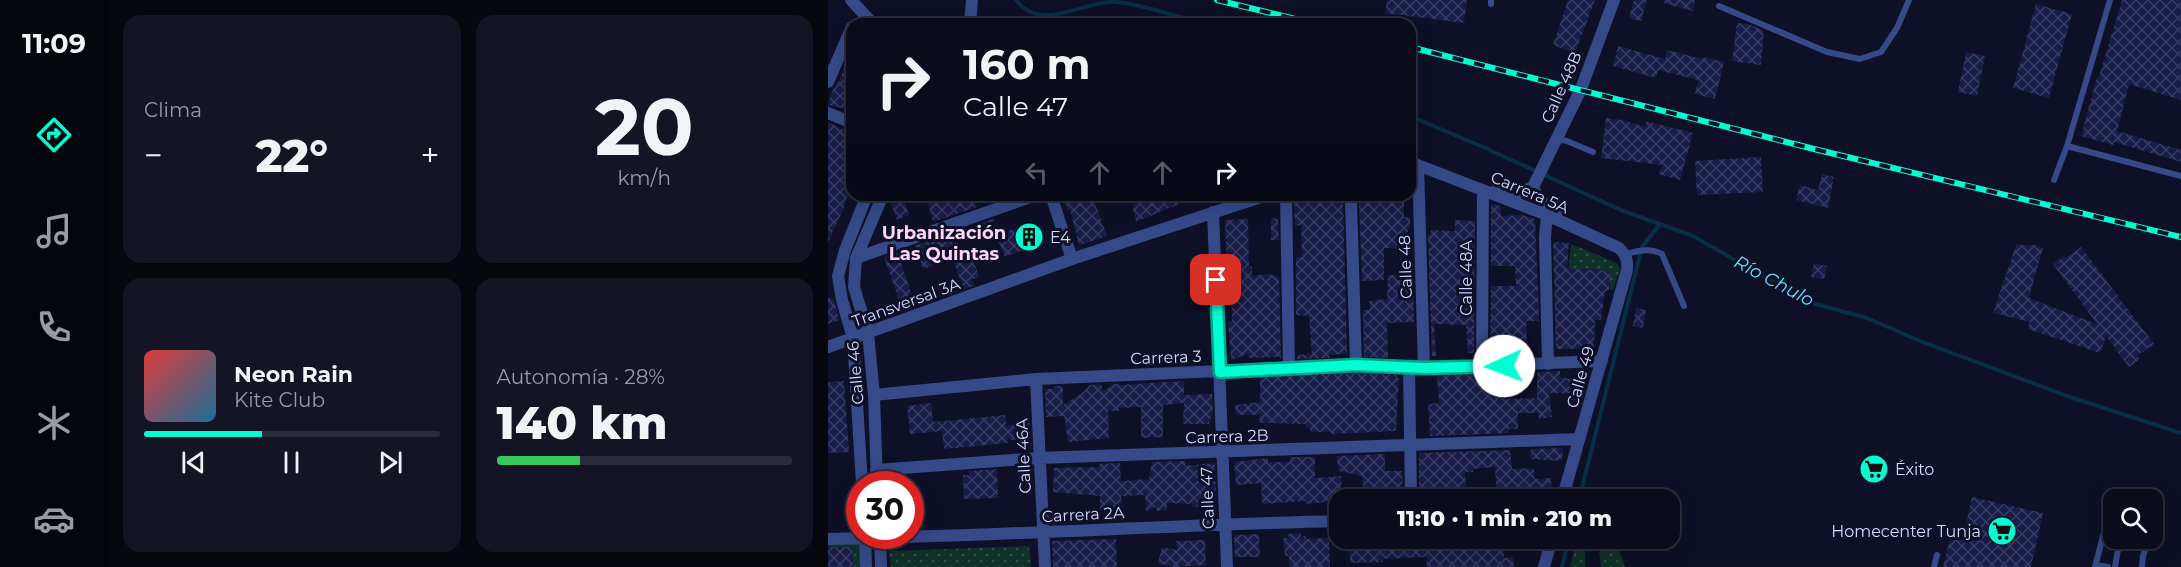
<!DOCTYPE html>
<html lang="es">
<meta charset="utf-8">
<style>
body{margin:0;font-family:Montserrat,sans-serif;background:#131525;color:#f1f3f6;height:100vh;display:flex;flex-direction:column;font-size:22px;white-space:nowrap}
*{box-sizing:border-box;margin:0}
p{font-size:20px;color:#999ba3}
.icon{flex:none;width:33px;height:33px;fill:none;stroke:currentColor;stroke-width:2;stroke-linecap:round;stroke-linejoin:round}
.map{position:relative;flex:1;overflow:hidden}
.side{display:flex;flex-direction:column;gap:15px;padding:15px;background:#06070f;width:720px}
.side>*{flex:none}
.top-card{position:absolute;left:18px;top:18px;width:570px;height:183px;border-radius:18px;box-shadow:0 6px 24px #0002,0 0 0 2px #2a2c3b;background:#0a0c1c;color:#f1f3f6;overflow:hidden}
.controls{position:absolute;left:1275px;top:489px;display:grid;gap:12px}
.controls a{display:grid;place-items:center;width:60px;height:60px;border-radius:12px;background:#0a0c1c;box-shadow:0 6px 24px #0002,0 0 0 2px #2a2c3b;font-size:30px}
.speed{position:absolute;left:18px;top:471px;display:flex;gap:12px;font-size:30px;font-weight:700;text-align:center}
.speed>*{display:grid;place-content:center;width:78px;height:78px;border-radius:50%;background:#0a0c1c;box-shadow:0 6px 24px #0002,0 0 0 2px #2a2c3b;line-height:1}
.speed .limit{border:9px solid #d22;background:#fff;color:#111}
.pin{position:absolute;display:grid;place-items:center;width:51px;height:51px;color:#fff;margin:-26px;border-radius:12px;box-shadow:0 3px 9px #0006}
.me{position:absolute;width:66px;margin:-33px;rotate:268deg;stroke-linejoin:round;filter:drop-shadow(0 0 4px #0008)}
.turn{display:flex;align-items:center;gap:21px;height:126px;padding:0 18px;font-size:27px}
.turn .icon{width:78px;height:78px;stroke-width:2.5}
.turn b{display:block;font-size:42px;line-height:51px}
.lanes{display:flex;align-items:center;height:57px;padding:0 18px;background:#0003;justify-content:center;gap:30px;direction:ltr}
.lanes .off{opacity:.35}
.big{font-size:45px;font-weight:800;line-height:1.1}
.side .tile{flex:1;display:flex;flex-direction:column;justify-content:center;gap:9px;min-width:0;padding:0 21px;border-radius:18px;background:#131525}
.side .dial{align-items:center;gap:0}
.dial b{font-size:78px;line-height:1}
.song{display:flex;align-items:center;gap:18px}
.cover{width:72px;height:72px;border-radius:9px;background:linear-gradient(135deg,hsl(0 70% 55%),hsl(200 70% 35%))}
.played{height:6px;border-radius:3px;background:linear-gradient(90deg,#00fed3 40%,#2a2c3b 40%)}
.keys{display:flex;justify-content:space-around;direction:ltr}
.heat{display:flex;justify-content:space-between;align-items:center;font-size:33px;direction:ltr}
.charge{height:9px;border-radius:4px;background:linear-gradient(90deg,#34c759 28%,#2a2c3b 0)}
.side .tiles{flex:1;display:grid;gap:15px;grid-template-columns:repeat(2,1fr)}
.trip{position:absolute;left:501px;top:489px;width:351px;height:60px;border-radius:18px;background:#0a0c1c;box-shadow:0 6px 24px #0002,0 0 0 2px #2a2c3b;font-weight:800;line-height:60px;text-align:center}
main{display:flex;flex:1;min-height:0}
.dock{display:flex;flex-direction:column;width:108px;justify-content:space-around;align-items:center;background:#04050b;color:#999ba3}
.dock .icon{width:42px;height:42px}
.dock .active{color:#00fed3}
.dock b{font-size:27px;color:#f1f3f6}
.map>svg:first-child{display:block}
</style>
<main>
<nav class="dock">
<b>11:09</b>
<svg class="icon active" aria-label="directions" viewBox="0 0 24 24"><path d="M12 3l9 9-9 9-9-9zM9 14v-3h6M13 9l2 2-2 2"/></svg>
<svg class="icon" aria-label="music" viewBox="0 0 24 24"><path d="M9 18V5l10-2v13"/><circle cx="6" cy="18" r="3"/><circle cx="16" cy="16" r="3"/></svg>
<svg class="icon" aria-label="phone" viewBox="0 0 24 24"><path d="M5 4h4l2 5-3 2q2 4 5 5l2-3 5 2v4C11 20 4 13 5 4z"/></svg>
<svg class="icon" aria-label="climate" viewBox="0 0 24 24"><path d="M12 3v18M4 7l16 10M4 17L20 7"/></svg>
<svg class="icon" aria-label="car" viewBox="0 0 24 24"><path d="M5 17H2v-5l4-1 3-4h7l3 4 3 1v5h-3M9 17h6M6 11h13"/><circle cx="7" cy="17" r="2"/><circle cx="17" cy="17" r="2"/></svg>
</nav>
<section class="side">
<div class="tiles">
<div class="tile"><p>Clima</p>
<div class="heat"><a>−</a><b class="big">22°</b><a>+</a></div>
</div>
<div class="tile dial"><b>20</b><p>km/h</p></div>
<div class="tile">
<div class="song"><i class="cover"></i><div><b>Neon Rain</b><p>Kite Club</p></div></div>
<div class="played"></div>
<div class="keys"><svg class="icon" aria-label="previous" viewBox="0 0 24 24"><path d="M18 5L8 12l10 7zM5 5v14"/></svg><svg class="icon" aria-label="pause" viewBox="0 0 24 24"><path d="M8 5v14M16 5v14"/></svg><svg class="icon" aria-label="next" viewBox="0 0 24 24"><path d="M6 5l10 7-10 7zM19 5v14"/></svg></div>
</div>
<div class="tile"><p>Autonomía · 28%</p><b class="big">140 km</b><div class="charge"></div></div>
</div>
</section>
<div class="map">
<svg width="1353" height="567" viewBox="0 0 1353 567">
<defs>
<pattern id="grass-dots" width="8" height="8" patternUnits="userSpaceOnUse" patternTransform="scale(1.5)"><rect width="8" height="8" fill="#103127"/><path d="M2 2h.1M6 6h.1" fill="none" stroke="#324e47" stroke-width="1.8" stroke-linecap="round"/></pattern>
<pattern id="building-cross-hatch" width="8" height="8" patternUnits="userSpaceOnUse" patternTransform="scale(1.5)"><rect width="8" height="8" fill="#181c48"/><path d="M0 0l8 8M0 8l8-8" fill="none" stroke="#393c63"/></pattern>
</defs>
<rect width="100%" height="100%" fill="#0d1026"/>
<!-- grass -->
<path fill="url(#grass-dots)" d="M 743,244 L 789,263 L 792,269 L 785,289 L 782,290 L 782,271 L 754,269 L 753,278 L 740,277 Z
M 749,539 L 757,539 L 757,567 L 742,567 Z
M 770,539 L 787,539 L 797,567 L 773,567 Z
M 36,542 L 37,567 L 0,567 L 0,544 Z
M 201,546 L 203,567 L 63,567 L 61,551 Z"/>
<g fill="none" stroke-linecap="round" stroke-linejoin="round">
<!-- stream -->
<path stroke="#072f46" stroke-width="4" d="M 188,0 C 213,33 252,2 284,2 C 299,1 356,17 369,24
M 582,116 L 655,147 L 793,210 L 865,236 L 980,302 L 1039,318 L 1092,341 L 1239,396 L 1353,433
M 751,500 L 814,247 L 832,224
M 734,567 L 741,538"/>
</g>
<!-- building -->
<path fill="url(#building-cross-hatch)" d="M 559,0 L 639,0 L 636,23 L 557,13 Z
M 740,0 L 767,0 L 747,53 L 725,45 Z
M 806,0 L 819,0 L 813,21 L 801,18 Z
M 836,0 L 867,0 L 865,11 L 835,3 Z
M 1294,0 L 1353,0 L 1353,100 L 1301,84 L 1289,131 L 1353,150 L 1353,162 L 1286,142 L 1285,145 L 1253,136 L 1269,77 L 1271,77 Z
M 1208,4 L 1244,14 L 1221,98 L 1185,88 Z
M 909,23 L 921,24 L 936,31 L 933,65 L 904,61 Z
M 790,46 L 837,59 L 839,50 L 875,59 L 875,57 L 896,62 L 887,99 L 867,94 L 870,80 L 830,70 L 828,78 L 785,66 Z
M 1138,52 L 1157,56 L 1149,96 L 1130,92 Z
M 17,64 L 24,67 L 24,110 L 0,105 L 5,89 L 12,79 Z
M 778,118 L 794,120 L 817,127 L 818,121 L 865,133 L 852,180 L 831,174 L 834,165 L 773,158 Z
M 0,122 L 24,134 L 24,181 L 15,210 L 0,242 Z
M 933,157 L 935,192 L 869,195 L 867,161 Z
M 994,174 L 1006,177 L 1000,208 L 968,200 L 972,185 L 990,190 Z
M 98,195 L 145,195 L 149,207 L 105,222 Z
M 235,195 L 264,195 L 279,236 L 251,245 L 242,210 L 240,211 Z
M 302,195 L 370,195 L 370,196 L 308,222 Z
M 513,195 L 519,195 L 515,202 L 519,354 L 501,355 L 502,358 L 469,359 L 469,355 L 484,354 L 481,316 L 468,315 L 468,257 L 474,257 L 473,225 L 467,226 L 466,199 Z
M 527,195 L 576,195 L 576,217 L 582,217 L 582,227 L 578,235 L 581,237 L 581,249 L 556,248 L 556,280 L 534,281 L 531,202 Z
M 74,196 L 81,215 L 69,220 L 62,201 Z
M 663,204 L 673,206 L 673,216 L 694,215 L 707,219 L 711,321 L 698,321 L 699,349 L 662,352 L 663,286 L 688,286 L 687,266 L 663,266 Z
M 443,218 L 450,219 L 451,240 L 443,240 Z
M 165,219 L 170,234 L 201,224 L 210,247 L 201,250 L 200,248 L 177,257 L 168,235 L 158,239 L 153,223 Z
M 420,219 L 421,266 L 424,267 L 424,276 L 440,274 L 451,277 L 453,360 L 452,357 L 420,358 L 420,354 L 403,360 L 400,322 L 404,321 L 403,275 L 399,275 L 397,220 Z
M 627,220 L 647,221 L 646,353 L 640,353 L 638,325 L 606,324 L 608,356 L 604,356 L 600,235 L 604,230 L 627,231 Z
M 124,233 L 133,256 L 95,269 L 86,246 Z
M 725,242 L 741,243 L 739,269 L 782,271 L 781,291 L 777,291 L 773,320 L 767,320 L 766,349 L 728,349 Z
M 1188,245 L 1206,245 L 1215,248 L 1201,298 L 1269,324 L 1225,264 L 1236,256 L 1238,258 L 1253,247 L 1326,344 L 1309,356 L 1312,359 L 1301,367 L 1278,336 L 1272,353 L 1200,329 L 1202,322 L 1165,313 Z
M 69,252 L 84,295 L 71,300 L 56,257 Z
M 144,256 L 151,277 L 144,280 L 146,286 L 136,289 L 126,263 Z
M 986,263 L 999,266 L 996,279 L 983,277 Z
M 560,275 L 585,276 L 586,322 L 559,323 L 560,358 L 536,357 L 535,310 L 542,310 L 541,301 L 559,299 Z
M 0,298 L 6,299 L 11,320 L 0,324 Z
M 808,308 L 818,310 L 815,328 L 805,326 Z
M 732,371 L 732,377 L 748,380 L 748,382 L 755,383 L 753,394 L 721,393 L 724,417 L 711,419 L 710,413 L 690,413 L 690,429 L 680,429 L 681,433 L 602,436 L 600,404 L 611,403 L 609,376 L 677,373 L 677,399 L 709,398 L 709,372 Z
M 528,373 L 569,375 L 569,378 L 571,378 L 568,431 L 503,434 L 503,432 L 482,432 L 482,428 L 478,428 L 478,424 L 432,423 L 431,415 L 408,415 L 407,405 L 432,402 L 432,377 Z
M 16,381 L 21,452 L 0,453 L 0,382 Z
M 356,381 L 356,395 L 384,394 L 385,412 L 381,424 L 355,424 L 356,403 L 335,405 L 335,437 L 313,438 L 313,407 L 291,408 L 291,411 L 280,411 L 281,438 L 240,442 L 236,416 L 218,417 L 217,389 L 225,389 L 226,386 L 235,386 L 235,405 L 254,393 L 262,385 L 273,384 L 275,391 L 286,384 L 291,384 L 291,385 Z
M 103,403 L 105,422 L 177,415 L 178,426 L 202,423 L 201,444 L 180,439 L 180,443 L 116,449 L 114,431 L 82,434 L 79,406 Z
M 735,448 L 734,461 L 702,459 L 703,449 Z
M 682,450 L 684,469 L 706,468 L 707,479 L 723,478 L 724,495 L 683,499 L 683,496 L 669,497 L 667,467 L 645,469 L 645,472 L 637,472 L 639,500 L 619,500 L 618,495 L 591,496 L 591,453 Z
M 557,454 L 557,471 L 574,471 L 575,497 L 573,499 L 536,500 L 534,476 L 510,471 L 509,456 Z
M 462,457 L 487,457 L 487,478 L 513,476 L 515,500 L 479,504 L 478,501 L 434,504 L 433,483 L 408,485 L 406,462 L 440,458 L 440,462 L 462,462 Z
M 357,461 L 357,466 L 387,463 L 388,497 L 384,507 L 364,507 L 364,504 L 339,503 L 339,510 L 329,511 L 328,507 L 318,511 L 317,495 L 293,496 L 295,510 L 272,511 L 272,496 L 225,492 L 226,468 L 271,467 L 271,464 L 292,463 L 293,481 L 321,479 L 324,462 Z
M 169,469 L 170,498 L 136,499 L 135,475 L 141,475 L 141,471 Z
M 1144,497 L 1215,513 L 1203,567 L 1115,567 L 1124,530 L 1136,532 Z
M 473,533 L 473,537 L 478,536 L 478,539 L 501,538 L 502,567 L 461,567 L 461,556 L 457,556 L 455,538 L 461,538 L 460,534 Z
M 431,534 L 432,557 L 407,557 L 406,535 Z
M 522,538 L 676,538 L 676,558 L 685,557 L 686,567 L 599,567 L 598,557 L 555,559 L 555,562 L 522,563 Z
M 288,539 L 289,567 L 225,567 L 224,541 Z
M 377,540 L 378,565 L 345,567 L 330,563 L 334,547 L 349,550 L 348,541 Z
M 0,547 L 24,547 L 25,567 L 0,567 Z"/>
<g fill="none" stroke-linecap="round" stroke-linejoin="round">
<!-- service -->
<path stroke="#364988" stroke-width="6" d="M 663,4 L 663,0
M 891,6 L 999,52 L 1032,59 L 1053,52 L 1069,28 L 1081,0
M 728,139 L 739,141 L 765,152
M 1239,146 L 1353,176
M 1226,180 L 1239,146 L 1282,0
M 797,255 C 809,250 823,248 834,254 L 856,306
M 1324,513 L 1327,515 L 1328,529 L 1324,534
M 1268,565 L 1280,567
M 1106,567 L 1109,555
M 1267,567 L 1286,494
M 1287,567 L 1292,538
M 1314,567 L 1315,556 L 1321,538"/>
<!-- minor -->
<path stroke="#364988" stroke-width="12" d="M 23,0 L 45,24
M 142,24 L 144,0
M 0,82 L 24,27
M 0,113 L 24,123
M 582,162 L 719,215 L 791,248 C 798,255 800,260 799,270 L 734,500
M 590,165 L 596,368
M 705,187 L 710,198 L 729,214
M 669,189 L 691,193 L 705,187 L 753,89 L 786,0
M 223,195 L 244,259
M 458,195 L 461,369
M 523,202 L 528,365
M 385,212 L 399,567
M 719,215 L 717,237 L 720,364
M 28,258 L 208,195
M 0,347 L 244,259 L 439,195
M 581,367 L 583,500
M 654,367 L 655,190
M 208,379 L 217,567
M 46,395 L 208,379 L 528,365 L 596,368 L 774,361
M 48,470 L 211,458 L 751,439
M 34,484 L 25,338 L 14,300 L 10,276 L 17,250 L 39,195
M 49,484 L 46,395 L 40,333 L 26,287 L 28,258 L 55,195
M 37,536 L 38,567
M 52,536 L 53,567
M 0,539 C 171,536 341,525 512,521
M 716,567 L 724,538"/>
<!-- rail casing -->
<g stroke="#00fed3" stroke-width="6">
<path id="rail" d="M 389,0 L 488,24
M 582,47 L 986,149 L 1353,237"/>
</g>
<!-- rail -->
<use href="#rail" stroke="#0d1026" stroke-width="4" stroke-dasharray="11" stroke-linecap="butt"/>
</g>
<g fill="none" stroke-linecap="round" stroke-linejoin="round">
<!-- route casing -->
<g stroke="#00a589" stroke-width="15">
<path id="route" d="M 388,280 L 392,372 L 528,365 L 596,368 L 676,366"/>
</g>
<!-- route -->
<use href="#route" stroke="#00fed3" stroke-width="10"/>
</g>
<!-- icons -->
<defs>
<g id="building-disc" transform="scale(1.5)"><circle r="9.5" fill="#00fed3" stroke="#0d1026"/><path d="M-4-6H4V6H1V3H-1V6H-4ZM-2.5-4.3h1.7v1.8h-1.7ZM.8-4.3h1.7v1.8H.8ZM-2.5-1h1.7V.8h-1.7ZM.8-1h1.7V.8H.8Z" fill="#111"/></g>
<g id="supermarket-disc" transform="scale(1.5)"><circle r="9.5" fill="#00fed3" stroke="#0d1026"/><path d="M-6-5.5h2.5l.6 2H6L4.5 2H-2.5L-4.4-4H-6ZM-1.5 3.2a1.3 1.3 0 1 0 .1 0ZM3 3.2a1.3 1.3 0 1 0 .1 0Z" fill="#111"/></g>
</defs>
<g fill-rule="evenodd">
<use href="#building-disc" x="201" y="237"/>
<use href="#supermarket-disc" x="1046" y="469"/>
<use href="#supermarket-disc" x="1174" y="531"/>
</g>
<g text-anchor="middle" stroke-width="6" stroke-linejoin="round" paint-order="stroke">
<!-- street labels -->
<g font-size="16" fill="#d3daff" stroke="#0d1026">
<text transform="translate(733 87) rotate(-66)" y="6">Calle 48B</text>
<text transform="translate(702 192) rotate(23)" y="6">Carrera 5A</text>
<text transform="translate(577 267) rotate(-92)" y="6">Calle 48</text>
<text transform="translate(638 278) rotate(-90)" y="6">Calle 48A</text>
<text transform="translate(78 302) rotate(-20)" y="6">Transversal 3A</text>
<text transform="translate(338 357) rotate(-2)" y="6">Carrera 3</text>
<text transform="translate(27 373) rotate(-95)" y="6">Calle 46</text>
<text transform="translate(752 377) rotate(-74)" y="6">Calle 49</text>
<text transform="translate(399 436) rotate(-2)" y="6">Carrera 2B</text>
<text transform="translate(195 456) rotate(-93)" y="6">Calle 46A</text>
<text transform="translate(379 498) rotate(-92)" y="6">Calle 47</text>
<text transform="translate(255 514) rotate(-3)" y="6">Carrera 2A</text>
</g>
<!-- poi labels -->
<g font-size="16" fill="#d3daff" stroke="#0d1026" text-anchor="start">
<text x="222" y="243">E4</text>
<text x="1067" y="475">Éxito</text>
<text x="1153" y="537" text-anchor="end">Homecenter Tunja</text>
</g>
<!-- neighbourhood labels -->
<g font-size="18" font-weight="bold" fill="#ffd5fb" stroke="#0d1026">
<text x="116" y="239">Urbanización<tspan x="116" dy="21">Las Quintas</tspan></text>
</g>
<!-- water labels -->
<g font-size="18" font-style="italic" fill="#61e1ff" stroke="#0d1026">
<text transform="translate(946 281) rotate(28)" y="6">Río Chulo</text>
</g>
</g>
</svg>
<div class="controls">
<a><svg class="icon" aria-label="search" viewBox="0 0 24 24"><circle cx="10" cy="10" r="6"/><path d="M15 15l6 6"/></svg></a>
</div>
<div class="speed"><div class="limit">30</div></div>
<div class="pin" style="left:388px;top:280px;background:#d93025"><svg class="icon" aria-label="arrive" viewBox="0 0 24 24"><path d="M6 21V4h12l-3 4 3 4H6"/></svg></div>
<svg class="me" style="left:676px;top:366px" viewBox="-20 -20 40 40"><circle r="19" fill="#fff"/><path d="M0-13L10 11 0 6-10 11z" fill="#00fed3"/></svg>
<div class="trip">11:10 · 1 min · 210 m</div>
<div class="top-card">
<div class="turn"><svg class="icon" aria-label="right" viewBox="0 0 24 24"><path d="M7 20v-9h11M14 6l5 5-5 5"/></svg><div><b>160 m</b>Calle 47</div></div>
<div class="lanes"><svg class="icon off" aria-label="left" viewBox="0 0 24 24"><path d="M17 20v-9H6M10 6l-5 5 5 5"/></svg><svg class="icon off" aria-label="ahead" viewBox="0 0 24 24"><path d="M12 20V5M6 11l6-6 6 6"/></svg><svg class="icon off" aria-label="ahead" viewBox="0 0 24 24"><path d="M12 20V5M6 11l6-6 6 6"/></svg><svg class="icon" aria-label="right" viewBox="0 0 24 24"><path d="M7 20v-9h11M14 6l5 5-5 5"/></svg></div>
</div>
</div>
</main>
